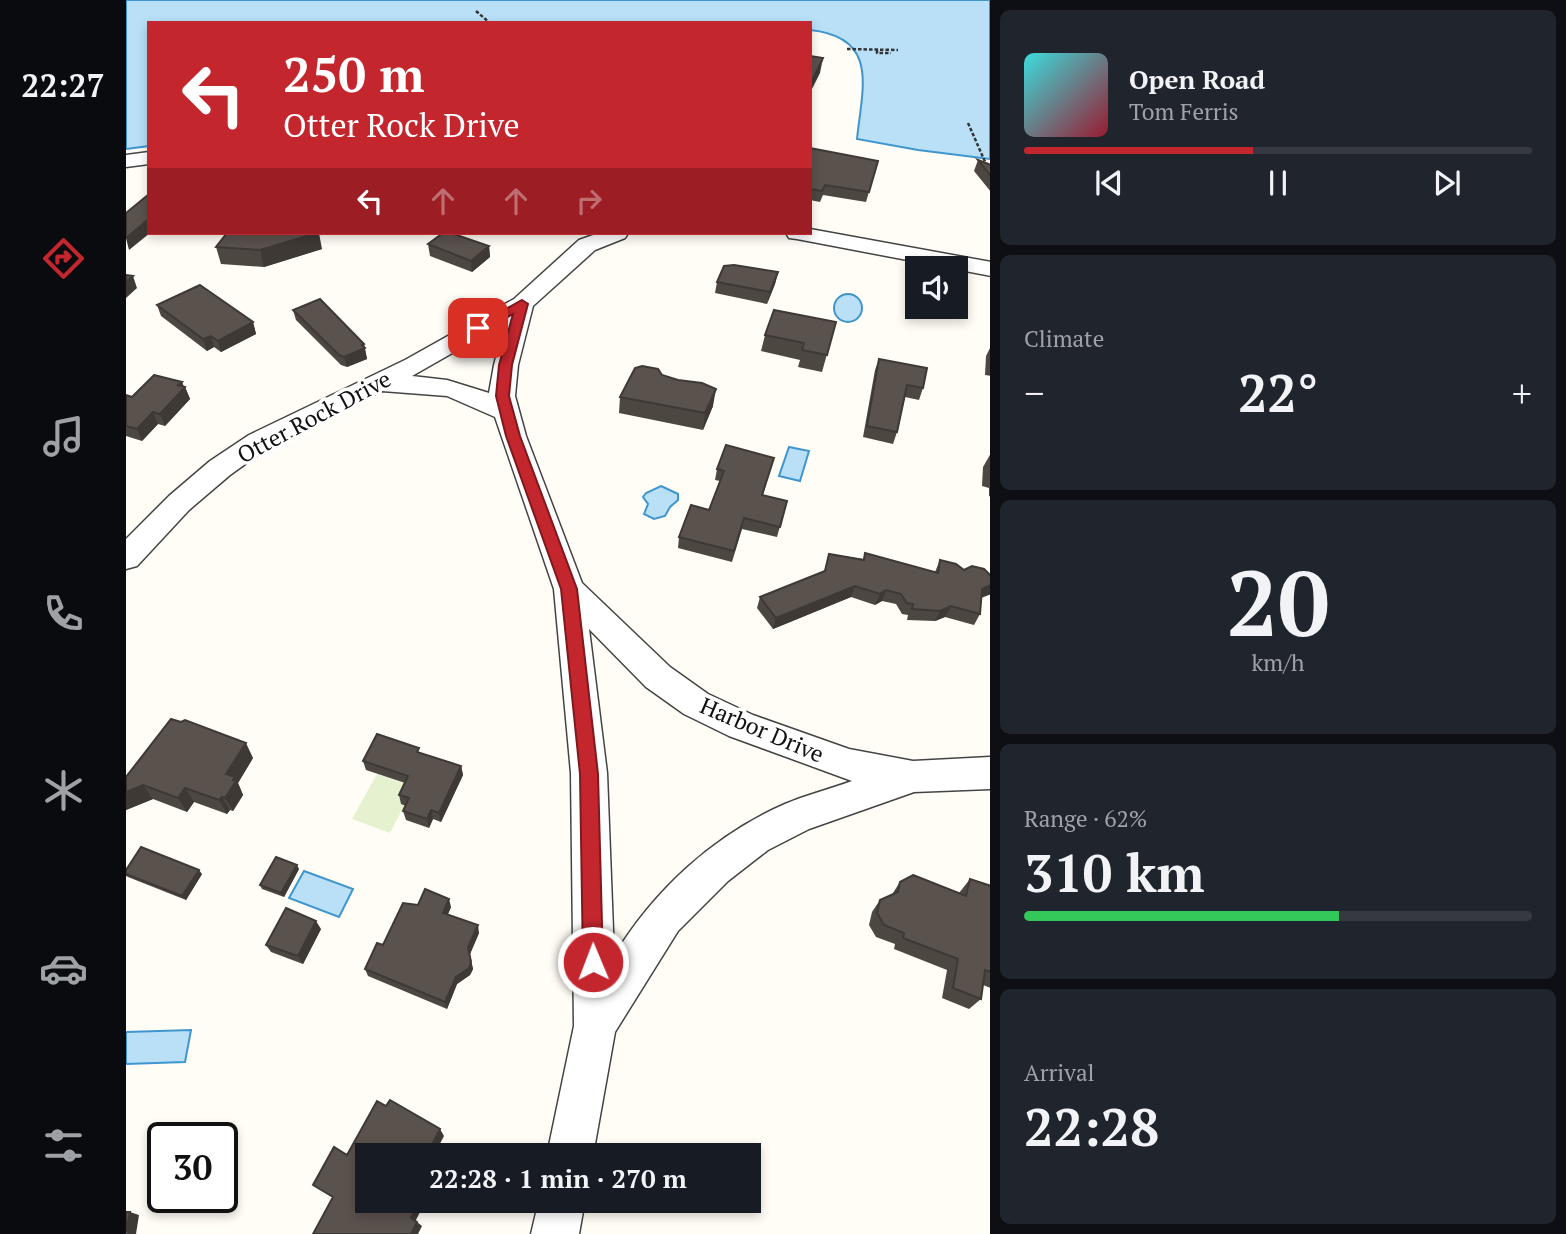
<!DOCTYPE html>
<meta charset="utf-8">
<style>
body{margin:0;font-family:"PT Serif",serif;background:#20242c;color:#f1f3f6;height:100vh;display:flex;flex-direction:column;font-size:26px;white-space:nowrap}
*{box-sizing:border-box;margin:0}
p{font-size:23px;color:#9ea1a6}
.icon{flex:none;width:38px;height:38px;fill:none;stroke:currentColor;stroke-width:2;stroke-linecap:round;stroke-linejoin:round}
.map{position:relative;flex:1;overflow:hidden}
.sheet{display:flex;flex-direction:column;gap:10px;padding:10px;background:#0d0f14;width:576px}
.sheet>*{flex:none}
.hud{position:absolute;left:21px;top:21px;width:665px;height:214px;border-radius:0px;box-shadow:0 4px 10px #0003;background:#c4262e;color:#fff;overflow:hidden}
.controls{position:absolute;left:779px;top:256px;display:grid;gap:14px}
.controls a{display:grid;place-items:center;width:63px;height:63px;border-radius:0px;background:#171b24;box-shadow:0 4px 10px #0003;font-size:35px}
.speed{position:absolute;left:21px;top:1122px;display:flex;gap:14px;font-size:35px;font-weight:700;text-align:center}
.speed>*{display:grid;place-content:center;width:91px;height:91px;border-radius:50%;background:#171b24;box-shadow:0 4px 10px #0003;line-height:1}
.speed .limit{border:4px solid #111;border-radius:10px;background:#fff;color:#111}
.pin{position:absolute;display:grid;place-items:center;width:60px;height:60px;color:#fff;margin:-30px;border-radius:14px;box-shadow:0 4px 10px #0006}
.me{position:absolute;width:77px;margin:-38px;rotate:359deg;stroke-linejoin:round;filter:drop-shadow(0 0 5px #0008)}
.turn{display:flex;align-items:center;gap:24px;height:147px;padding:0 21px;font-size:32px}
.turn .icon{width:91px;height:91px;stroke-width:2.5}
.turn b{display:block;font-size:49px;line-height:60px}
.lanes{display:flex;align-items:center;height:66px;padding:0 21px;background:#0003;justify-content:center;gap:35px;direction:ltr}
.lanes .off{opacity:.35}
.big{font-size:52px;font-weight:700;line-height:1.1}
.sheet .widget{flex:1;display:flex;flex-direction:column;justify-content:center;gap:10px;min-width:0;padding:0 24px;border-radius:10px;background:#20242c}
.sheet .dial{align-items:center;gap:0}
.dial b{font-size:91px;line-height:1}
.song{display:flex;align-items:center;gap:21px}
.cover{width:84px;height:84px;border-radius:10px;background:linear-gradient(135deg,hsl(180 70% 55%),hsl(350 70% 35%))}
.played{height:7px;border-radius:4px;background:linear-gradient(90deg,#c4262e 45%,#363941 45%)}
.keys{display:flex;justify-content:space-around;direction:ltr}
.heat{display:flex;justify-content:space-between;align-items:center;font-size:38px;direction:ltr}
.charge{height:10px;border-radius:5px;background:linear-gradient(90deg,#34c759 62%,#363941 0)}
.trip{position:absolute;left:229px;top:1143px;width:406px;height:70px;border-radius:0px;background:#171b24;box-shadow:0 4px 10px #0003;font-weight:700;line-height:70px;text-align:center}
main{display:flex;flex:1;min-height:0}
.menu{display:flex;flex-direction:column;width:126px;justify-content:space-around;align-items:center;background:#090b0e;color:#9ea1a6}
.menu .icon{width:49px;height:49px}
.menu .on{color:#c4262e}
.menu b{font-size:32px;color:#f1f3f6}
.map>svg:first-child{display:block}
</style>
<main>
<nav class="menu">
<b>22:27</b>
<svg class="icon on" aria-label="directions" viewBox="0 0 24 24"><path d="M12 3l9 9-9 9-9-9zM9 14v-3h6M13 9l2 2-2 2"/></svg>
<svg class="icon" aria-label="music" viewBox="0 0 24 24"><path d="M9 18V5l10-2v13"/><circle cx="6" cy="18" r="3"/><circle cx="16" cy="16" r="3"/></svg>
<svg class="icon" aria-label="phone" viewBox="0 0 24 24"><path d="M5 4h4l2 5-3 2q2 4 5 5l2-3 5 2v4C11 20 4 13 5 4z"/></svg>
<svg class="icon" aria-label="climate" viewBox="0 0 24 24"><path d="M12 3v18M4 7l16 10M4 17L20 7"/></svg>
<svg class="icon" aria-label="car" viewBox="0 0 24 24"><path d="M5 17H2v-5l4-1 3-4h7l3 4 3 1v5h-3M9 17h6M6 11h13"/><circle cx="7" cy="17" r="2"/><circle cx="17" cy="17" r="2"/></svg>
<svg class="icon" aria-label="filters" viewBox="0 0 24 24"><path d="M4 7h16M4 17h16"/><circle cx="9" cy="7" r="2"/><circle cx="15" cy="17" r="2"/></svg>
</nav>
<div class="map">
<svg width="865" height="1234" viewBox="0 0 865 1234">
<rect width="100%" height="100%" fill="#fffdf5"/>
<!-- pitch -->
<path fill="#e6f2cf" d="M 251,774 L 288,787 L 264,833 L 226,819 Z"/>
<!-- water -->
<path fill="#b9e0f7" stroke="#3f96cf" stroke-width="2" d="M 0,0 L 864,0 L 864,159 L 792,150 L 731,139 C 736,89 754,37 684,30 L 684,23 L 23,23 L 23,146 L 0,149 Z
M708 308a14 14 0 1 1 28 0a14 14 0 1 1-28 0Z
M 663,447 L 683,451 L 674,481 L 653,476 Z
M 535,486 L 552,494 L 552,500 L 544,507 L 539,516 L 528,519 L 518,514 L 522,504 L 517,497 L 520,493 Z
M 178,871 L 227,889 L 213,917 L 163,898 Z
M 65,1030 L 59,1062 L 0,1064 L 0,1032 Z"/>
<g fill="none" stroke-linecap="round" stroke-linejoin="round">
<!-- minor casing -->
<g stroke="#444" stroke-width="3">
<path id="minor" d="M 23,152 L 23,164 L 0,167 L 0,155 Z
M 684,229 L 865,262 L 865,276 L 671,239 L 663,238 L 660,233 L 684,233 Z
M 473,233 L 502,233 L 499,238 L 469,250 L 407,306 L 392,365 L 389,396 L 400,436 L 456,583 L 544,667 L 582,694 L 627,715 L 723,749 L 787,761 L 865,757 L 865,789 L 788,792 L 683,829 L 642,850 L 602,881 L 552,931 L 489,1032 L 467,1155 L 421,1155 L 448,1026 L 445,773 L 428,589 L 369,417 L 321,396 L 256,391 L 143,447 L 104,475 L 63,510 L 11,566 L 0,569 L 0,539 L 43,496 L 84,461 L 123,435 L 279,360 L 388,299 L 453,240 ZM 379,323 L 368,365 L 363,393 L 321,380 L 286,376 ZM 463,629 L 520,687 L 558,714 L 603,736 L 726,781 C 704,789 680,795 659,804 C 588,835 528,890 488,956 L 481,773 Z
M 413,1200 L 459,1200 L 453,1234 L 405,1234 Z"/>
</g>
<!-- path -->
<path stroke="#333" stroke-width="2.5" stroke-dasharray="3.5 2" stroke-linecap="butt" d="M 350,11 L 364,23
M 721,49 L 772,50
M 751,50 L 751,53 L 765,53
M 842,123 L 860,164"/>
<!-- minor -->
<use href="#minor" fill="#fff" fill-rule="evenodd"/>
</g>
<!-- wall -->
<path fill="#4d4742" d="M 684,148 L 752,161 L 740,202 L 697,195 L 694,202 L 684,200 Z
M 852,160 L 865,165 L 865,192 L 848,171 Z
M 302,244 L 363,246 L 364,257 L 346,272 L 304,256 Z
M 90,247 L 196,249 L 138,267 L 95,264 Z
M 652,272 L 649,284 L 641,304 L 589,293 L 591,282 Z
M 31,305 L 127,322 L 130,334 L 95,352 L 88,347 L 81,351 L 35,316 Z
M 167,310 L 238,344 L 241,359 L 221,367 L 215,365 L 170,320 Z
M 710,322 L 696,372 L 672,367 L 674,360 L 635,351 L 639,335 Z
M 865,346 L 865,376 L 859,375 L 860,356 Z
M 753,359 L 797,388 L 793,400 L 779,397 L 771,432 L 767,444 L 737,437 L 749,370 Z
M 536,375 L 587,406 L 577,430 L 493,413 L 494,397 Z
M 56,382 L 58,387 L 59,387 L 64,399 L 39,426 L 32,424 L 16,441 L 0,436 L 0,395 L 6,397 Z
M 865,453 L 865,497 L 863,496 L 863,488 L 856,486 L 857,467 Z
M 648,458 L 637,495 L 661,501 L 651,537 L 616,529 L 606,562 L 552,548 L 553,537 L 583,510 L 594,481 L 589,480 L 591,469 Z
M 739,553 L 809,572 L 814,560 L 838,570 L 865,576 L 865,594 L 856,597 L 854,614 L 848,625 L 819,617 L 809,621 L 781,620 L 782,615 L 776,614 L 770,604 L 756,601 L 749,605 L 725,597 L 647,629 L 631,608 L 634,597 L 698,572 L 703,554 L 737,559 Z
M 294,753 L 335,766 L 337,775 L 315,822 L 307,819 L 303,828 L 280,820 L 277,811 L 280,806 L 275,804 L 273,795 L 279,783 L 240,770 L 237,761 Z
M 127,758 L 112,783 L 117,795 L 107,811 L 104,810 L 101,814 L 68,802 L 61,812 L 27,799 L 0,810 L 0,777 Z
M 173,869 L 158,897 L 136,889 L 134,885 Z
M 0,870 L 76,874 L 60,900 L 2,877 L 0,876 Z
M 844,879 L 865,886 L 865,988 L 857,985 L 855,999 L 843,1009 L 816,998 L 821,970 L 768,949 L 769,944 L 750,937 L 743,925 L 746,912 L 754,900 L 765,896 L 774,882 L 833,893 Z
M 292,905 L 325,907 L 322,914 L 353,933 L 344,954 L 347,969 L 344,975 L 331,984 L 321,1009 L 242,976 L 239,969 Z
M 195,929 L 177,964 L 145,952 L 140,945 Z"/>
<!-- shaded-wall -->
<path fill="#3f3936" d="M 697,58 L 694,73 L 684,93 L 686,81 Z
M 23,219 L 24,233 L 3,250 L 0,238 Z
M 193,233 L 196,249 L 138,267 L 134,250 Z
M 363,246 L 364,257 L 346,272 L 345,261 Z
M 652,272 L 649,284 L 641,304 L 644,292 Z
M 7,276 L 11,288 L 0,298 L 0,282 Z
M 127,322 L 130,334 L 95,352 L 92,341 Z
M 85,336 L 88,347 L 81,351 L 77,339 Z
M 238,344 L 241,359 L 221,367 L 218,357 Z
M 56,382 L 58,388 L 59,387 L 64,399 L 39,426 L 34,414 L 52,385 Z
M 590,389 L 587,406 L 577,430 L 579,413 Z
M 27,412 L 32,424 L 16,441 L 11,429 Z
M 865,585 L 865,594 L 850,600 L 856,589 Z
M 729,586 L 725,597 L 647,629 L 650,618 Z
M 760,590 L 756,601 L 749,605 L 754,594 Z
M 825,606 L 819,617 L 809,621 L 814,611 Z
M 120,743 L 127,758 L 112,783 L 117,795 L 107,811 L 99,798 L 100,774 Z
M 335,766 L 337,775 L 315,822 L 313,813 Z
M 17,785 L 27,799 L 0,810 L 0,792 Z
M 59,788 L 68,802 L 61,812 L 52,798 Z
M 96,797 L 104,810 L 101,814 L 93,800 Z
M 305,810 L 307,819 L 303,828 L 301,819 Z
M 171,865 L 173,869 L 158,897 L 155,893 Z
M 73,870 L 76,874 L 60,900 L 56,896 Z
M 323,899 L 325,907 L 319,921 L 317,913 Z
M 190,921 L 195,929 L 177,964 L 172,956 Z
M 352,925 L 353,933 L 344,954 L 342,947 Z
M 345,962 L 347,969 L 344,975 L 331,984 L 321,1009 L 319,1002 L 330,977 Z
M 314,1129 L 318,1136 L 308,1155 L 301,1155 Z
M 293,1200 L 300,1200 L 289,1222 L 285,1218 Z
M 4,1212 L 13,1215 L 10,1234 L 0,1234 Z
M 291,1222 L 296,1226 L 292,1234 L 285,1234 Z"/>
<!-- building -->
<path fill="#5a524d" stroke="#3f3936" stroke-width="2" d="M 684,56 L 697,58 L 686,81 L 684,80 Z
M 684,148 L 752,161 L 743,192 L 699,185 L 696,191 L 684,189 Z
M 852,160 L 865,165 L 865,176 Z
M 23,194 L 23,219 L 0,238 L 0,213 Z
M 101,233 L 191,233 L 134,250 L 90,247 Z
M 317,233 L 325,233 L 363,246 L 345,261 L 302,244 Z
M 608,265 L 652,272 L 644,292 L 591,282 L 598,266 Z
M 0,275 L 7,276 L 0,282 Z
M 74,285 L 127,322 L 92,341 L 85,336 L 77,339 L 31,305 Z
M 194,299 L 238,344 L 236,345 L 239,348 L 218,357 L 213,355 L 167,310 Z
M 648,310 L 710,322 L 701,355 L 676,350 L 678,343 L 639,335 Z
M 753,359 L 801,368 L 797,388 L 781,385 L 771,432 L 741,426 Z
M 516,366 L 532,369 L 536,375 L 552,380 L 576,383 L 590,389 L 579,413 L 494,397 L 509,368 Z
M 28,375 L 56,382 L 52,385 L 59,387 L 34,414 L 27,412 L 11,429 L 0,426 L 0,395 L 6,397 Z
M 600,445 L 648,458 L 636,495 L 661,501 L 654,527 L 618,518 L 608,551 L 553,537 L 565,505 L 583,510 L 598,471 L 591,469 Z
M 739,553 L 812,573 L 814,560 L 830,564 L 838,570 L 846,566 L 858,569 L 865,576 L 865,585 L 856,589 L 854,614 L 825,606 L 814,611 L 786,609 L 787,604 L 781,603 L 775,594 L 760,590 L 754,594 L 729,586 L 650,618 L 634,597 L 699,571 L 703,554 L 738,560 Z
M 45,719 L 55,722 L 59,720 L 120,743 L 100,774 L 109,777 L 107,780 L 110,781 L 99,798 L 96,797 L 93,800 L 59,788 L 52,798 L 17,785 L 0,792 L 0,777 Z
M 251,734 L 293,748 L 291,752 L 335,766 L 313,813 L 305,810 L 301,819 L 277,811 L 283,798 L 273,795 L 282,776 L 237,761 Z
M 15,847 L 73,870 L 56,896 L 0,874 L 0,870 Z
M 150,857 L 171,865 L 155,893 L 134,885 Z
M 787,875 L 840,896 L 844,879 L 865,886 L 865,972 L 859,970 L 855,999 L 827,988 L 832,959 L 777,938 L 778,933 L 758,925 L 751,913 L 754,900 L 772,892 L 774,882 Z
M 299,889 L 323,899 L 317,913 L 352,925 L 342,947 L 345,962 L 343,968 L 330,977 L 319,1002 L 239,969 L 251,943 L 257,945 L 277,903 L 292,905 Z
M 160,908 L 190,921 L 172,956 L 140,945 Z
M 264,1100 L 314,1129 L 301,1155 L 242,1155 L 242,1200 L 293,1200 L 285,1218 L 291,1222 L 285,1234 L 187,1234 L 207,1197 L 187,1185 L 208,1147 L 221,1155 L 251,1101 L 260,1106 Z
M 0,1212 L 4,1212 L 0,1232 Z"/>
<!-- route -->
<path fill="#c4262e" stroke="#7f191e" stroke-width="2" d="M 396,300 L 402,304 L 386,365 L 383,396 L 394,436 L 451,589 L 472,774 L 477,962 L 474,970 L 467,973 L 460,970 L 457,962 L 454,774 L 435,589 L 380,436 L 370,396 L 373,365 L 387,314 L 357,331 L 346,328 Z"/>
<g text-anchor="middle" stroke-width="7" stroke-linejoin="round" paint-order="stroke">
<!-- street labels -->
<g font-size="23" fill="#111" stroke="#fff">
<text transform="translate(188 417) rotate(-28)" y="8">Otter Rock Drive</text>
<text transform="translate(636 730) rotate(23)" y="8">Harbor Drive</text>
</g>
</g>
</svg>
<div class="controls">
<a><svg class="icon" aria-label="sound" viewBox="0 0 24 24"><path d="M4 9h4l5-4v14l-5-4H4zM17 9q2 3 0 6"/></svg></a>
</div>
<div class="speed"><div class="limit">30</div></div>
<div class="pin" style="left:352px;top:328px;background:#d93025"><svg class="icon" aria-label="arrive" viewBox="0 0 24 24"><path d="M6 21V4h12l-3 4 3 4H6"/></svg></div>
<svg class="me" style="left:467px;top:962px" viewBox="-20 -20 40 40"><circle r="17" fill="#c4262e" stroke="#fff" stroke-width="3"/><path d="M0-11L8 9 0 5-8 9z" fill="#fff"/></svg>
<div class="trip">22:28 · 1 min · 270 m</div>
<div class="hud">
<div class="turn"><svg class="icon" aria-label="left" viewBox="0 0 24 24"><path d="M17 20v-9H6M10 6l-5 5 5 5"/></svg><div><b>250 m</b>Otter Rock Drive</div></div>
<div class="lanes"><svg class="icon" aria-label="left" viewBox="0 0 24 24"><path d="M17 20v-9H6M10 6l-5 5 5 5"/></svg><svg class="icon off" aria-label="ahead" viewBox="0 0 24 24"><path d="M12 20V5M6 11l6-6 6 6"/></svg><svg class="icon off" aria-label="ahead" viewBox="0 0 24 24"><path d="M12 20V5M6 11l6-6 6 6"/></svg><svg class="icon off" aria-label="right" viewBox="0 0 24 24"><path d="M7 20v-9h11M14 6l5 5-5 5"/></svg></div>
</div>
</div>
<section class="sheet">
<div class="widget">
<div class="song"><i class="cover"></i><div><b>Open Road</b><p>Tom Ferris</p></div></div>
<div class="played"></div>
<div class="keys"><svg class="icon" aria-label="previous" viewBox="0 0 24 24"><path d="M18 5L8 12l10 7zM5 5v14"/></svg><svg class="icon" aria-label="pause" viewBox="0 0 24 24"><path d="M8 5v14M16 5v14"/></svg><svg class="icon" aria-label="next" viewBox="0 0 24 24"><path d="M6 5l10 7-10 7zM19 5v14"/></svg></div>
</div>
<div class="widget"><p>Climate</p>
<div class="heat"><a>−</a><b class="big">22°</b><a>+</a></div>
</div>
<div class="widget dial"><b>20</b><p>km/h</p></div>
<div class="widget"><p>Range · 62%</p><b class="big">310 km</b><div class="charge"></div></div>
<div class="widget"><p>Arrival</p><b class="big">22:28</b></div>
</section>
</main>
